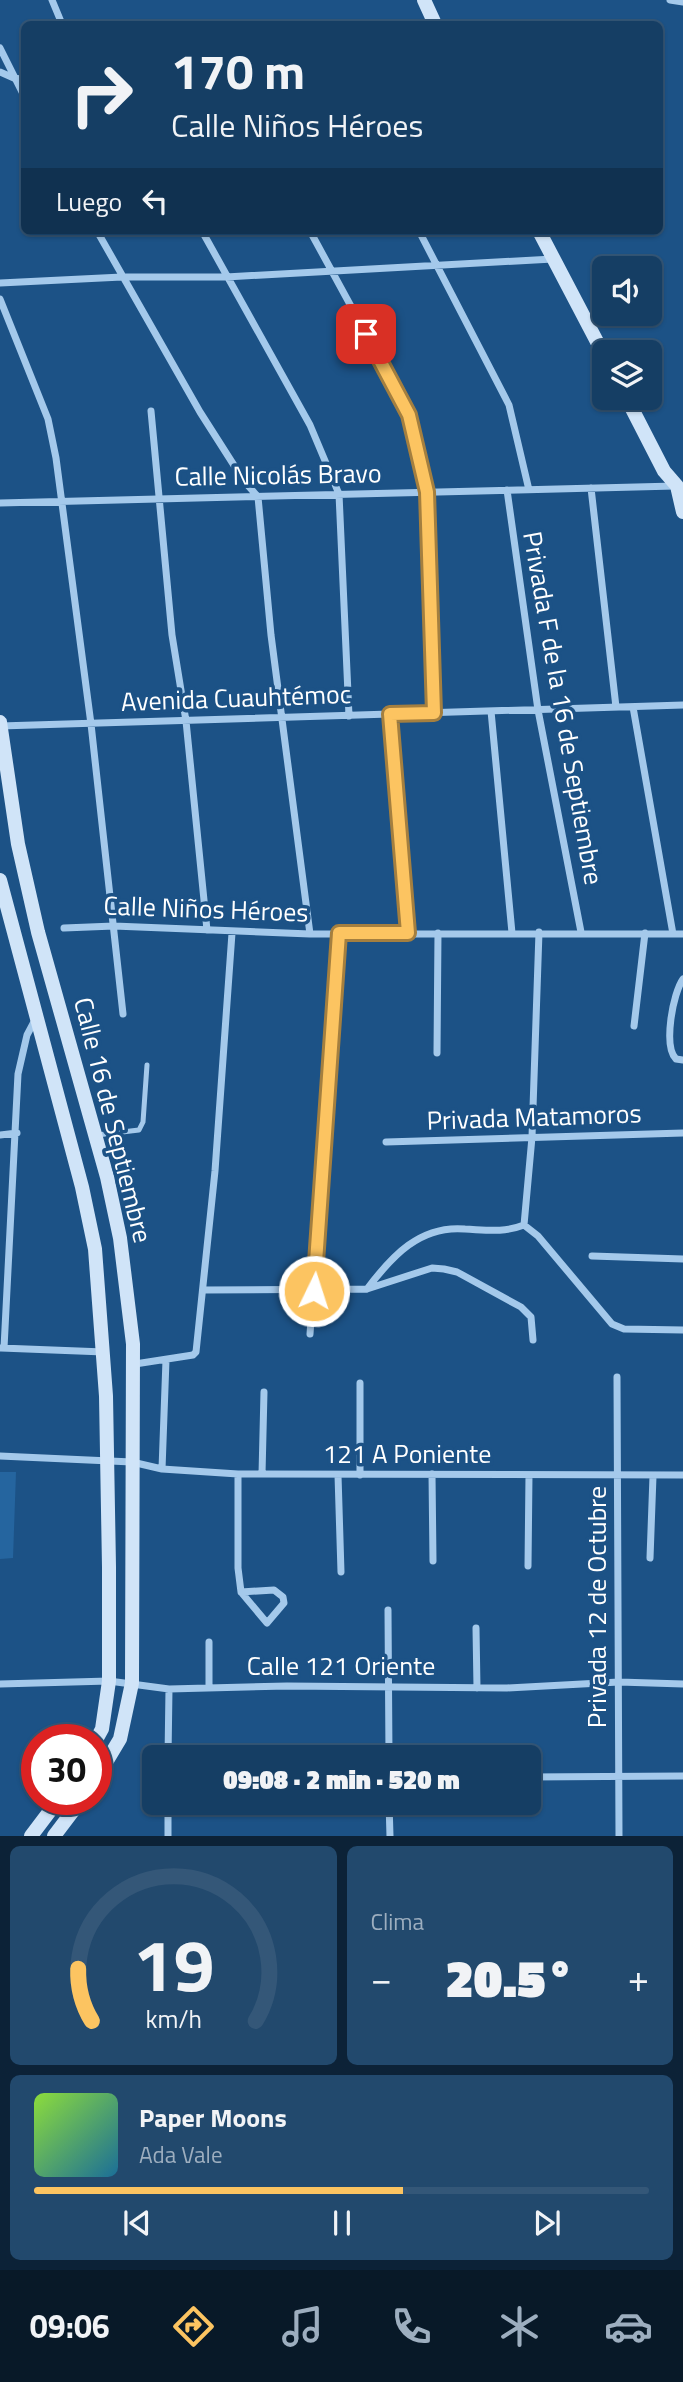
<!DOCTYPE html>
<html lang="es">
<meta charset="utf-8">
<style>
body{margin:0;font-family:"Titillium Web",sans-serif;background:#22496d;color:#f1f3f6;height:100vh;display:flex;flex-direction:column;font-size:26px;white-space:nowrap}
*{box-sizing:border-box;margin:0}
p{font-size:23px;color:#9daebf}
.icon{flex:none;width:38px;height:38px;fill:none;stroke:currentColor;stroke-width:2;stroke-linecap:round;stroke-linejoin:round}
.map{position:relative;height:1836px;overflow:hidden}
.side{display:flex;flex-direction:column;gap:10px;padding:10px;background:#0c2237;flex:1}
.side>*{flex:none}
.banner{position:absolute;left:21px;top:21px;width:642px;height:214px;border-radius:10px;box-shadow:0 2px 5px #0004,0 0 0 2px #345778;background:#153e64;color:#f1f3f6;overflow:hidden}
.tools{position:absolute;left:592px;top:256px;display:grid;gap:14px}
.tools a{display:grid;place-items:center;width:70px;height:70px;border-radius:10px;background:#153e64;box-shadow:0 2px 5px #0004,0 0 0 2px #345778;font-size:35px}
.speed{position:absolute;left:21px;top:1724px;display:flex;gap:14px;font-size:35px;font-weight:700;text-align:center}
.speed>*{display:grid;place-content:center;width:91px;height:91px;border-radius:50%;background:#153e64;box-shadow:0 2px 5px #0004,0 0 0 2px #345778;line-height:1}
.speed .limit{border:10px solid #d22;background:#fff;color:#111}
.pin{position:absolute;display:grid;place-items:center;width:60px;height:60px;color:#fff;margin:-30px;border-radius:14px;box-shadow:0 4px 10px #0006}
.me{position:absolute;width:77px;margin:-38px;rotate:4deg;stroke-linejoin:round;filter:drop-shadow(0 0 5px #0008)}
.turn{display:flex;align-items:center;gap:24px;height:147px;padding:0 35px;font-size:32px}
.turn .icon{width:91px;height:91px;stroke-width:2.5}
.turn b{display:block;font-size:49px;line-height:60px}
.then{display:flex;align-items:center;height:66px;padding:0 35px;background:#0003;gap:14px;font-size:26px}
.big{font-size:52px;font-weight:800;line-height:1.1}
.side .tile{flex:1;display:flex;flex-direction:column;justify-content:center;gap:10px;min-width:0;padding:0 24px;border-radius:10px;background:#22496d}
.side .dial{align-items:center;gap:0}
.dial svg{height:182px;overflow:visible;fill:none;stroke:#345778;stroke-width:7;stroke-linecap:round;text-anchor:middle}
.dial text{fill:#f1f3f6;stroke:none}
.song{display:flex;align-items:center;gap:21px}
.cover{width:84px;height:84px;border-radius:10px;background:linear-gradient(135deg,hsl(90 70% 55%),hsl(200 70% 35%))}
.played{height:7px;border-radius:4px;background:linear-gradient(90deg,#fcc461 60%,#345778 60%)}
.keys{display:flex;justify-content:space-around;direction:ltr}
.heat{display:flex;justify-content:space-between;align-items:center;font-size:38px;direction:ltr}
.side .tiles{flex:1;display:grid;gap:10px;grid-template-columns:1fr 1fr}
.tile:last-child{grid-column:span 2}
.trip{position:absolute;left:142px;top:1745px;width:399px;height:70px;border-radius:10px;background:#153e64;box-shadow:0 2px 5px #0004,0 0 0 2px #345778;font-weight:800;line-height:70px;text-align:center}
.tabs{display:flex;height:112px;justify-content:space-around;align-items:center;background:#081928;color:#9daebf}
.tabs .icon{width:49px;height:49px}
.tabs .selected{color:#fcc461}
.tabs b{font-size:32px;color:#f1f3f6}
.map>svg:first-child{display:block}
</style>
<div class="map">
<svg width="683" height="1836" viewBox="0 0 683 1836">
<rect width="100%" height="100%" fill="#1c5286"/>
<!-- green -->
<path fill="#25659f" d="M 0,1472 L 16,1472 L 13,1558 L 0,1559 Z"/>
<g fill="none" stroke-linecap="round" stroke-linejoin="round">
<!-- lane -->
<path stroke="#a4c9eb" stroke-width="5" d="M 97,1135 L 139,1130 L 143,1122 L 147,1065"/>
<!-- street -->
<path stroke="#a4c9eb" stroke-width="7" d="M 52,0 L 62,24
M 670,0 L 683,2
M 0,48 L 24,96
M 0,72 L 16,79 L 24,78
M 97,231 L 200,412 L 244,481 L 258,497 L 271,635 L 310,934
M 202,231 L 310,425 L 339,494 L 349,716
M 310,231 L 401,398 L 416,435 L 427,492 L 434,713
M 419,231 L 509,405 L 529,490
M 0,283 L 122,277 L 226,277 L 553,259
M 0,299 L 48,419 L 56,458 L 91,724 L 123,1014
M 151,411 L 172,635 L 186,721 L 207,930
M 591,488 L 616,707
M 507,490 L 538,710 L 581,932
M 0,503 L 675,486
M 633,707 L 673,934
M 491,711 L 512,933
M 390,714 L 408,933
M 0,726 L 683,705
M 64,928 L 114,926 L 310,934 L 683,934
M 683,979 C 673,993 663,1046 676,1059 L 683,1060
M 634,1026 L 645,933
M 437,1053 L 438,933
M 0,1135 L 17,1133
M 386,1142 L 683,1133
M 524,1225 L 532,1137 L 539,932
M 592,1256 L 683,1259
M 367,1289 C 392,1256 420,1225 465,1229 C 487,1230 503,1233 524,1225 L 538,1236 L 612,1324 L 624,1329 L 683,1330
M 204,1290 L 367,1289 L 432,1268 L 444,1269 L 457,1272 L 521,1307 L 531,1317 L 533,1340
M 310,1334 L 339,933
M 1,1348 L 104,1352
M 4,1348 L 18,1074 L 27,1035 L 35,1020
M 135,1364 L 193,1355 L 196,1352 L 215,1171 L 232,933
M 617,1377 L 619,1836
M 0,1456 L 132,1462 L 162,1469 L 238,1474 L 683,1475
M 162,1469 L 166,1360
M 238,1474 L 238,1568 L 241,1592 L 267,1623 L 284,1603 L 283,1597 L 274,1590 L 241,1592
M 262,1474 L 264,1392
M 432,1474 L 433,1561
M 338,1475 L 341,1572
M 360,1475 L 360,1383
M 650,1558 L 653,1476
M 528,1566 L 529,1475
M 388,1610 L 389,1757
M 476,1628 L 477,1688
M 0,1684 L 109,1681 L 169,1689 L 287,1686 L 507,1688 L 619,1682 L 683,1684
M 209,1687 L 209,1642
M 168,1757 L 169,1689
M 528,1777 L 683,1776
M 389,1802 L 390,1836
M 168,1836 L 168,1802"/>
<!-- secondary -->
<path stroke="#d0e4f8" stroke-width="14" d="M 424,0 L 435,24
M 539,231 L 604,355
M 626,397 L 664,471 L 677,486 L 683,512
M 0,722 L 18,844 L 38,932 L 107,1177 L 120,1238 L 133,1344 L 132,1683 L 120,1739 L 96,1779
M 0,880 L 82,1187 L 95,1249 L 106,1396 L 109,1567 L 109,1681 L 102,1729 L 96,1740
M 31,1836 L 59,1799
M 54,1836 L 82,1799"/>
</g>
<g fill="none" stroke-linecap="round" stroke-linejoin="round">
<!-- route casing -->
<g stroke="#a47f3f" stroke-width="18">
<path id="route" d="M 314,1291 L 339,933 L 408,933 L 390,714 L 434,713 L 427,492 L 409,415 L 366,334"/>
</g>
<!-- route -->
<use href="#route" stroke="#fcc461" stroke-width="12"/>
</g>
<g text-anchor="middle" stroke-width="7" stroke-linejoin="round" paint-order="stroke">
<!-- street labels -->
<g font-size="26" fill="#fff" stroke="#1c5286">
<text transform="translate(278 475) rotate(-1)" y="9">Calle Nicolás Bravo</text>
<text transform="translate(236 698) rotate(-2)" y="9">Avenida Cuauhtémoc</text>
<text transform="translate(563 708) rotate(80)" y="9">Privada F de la 16 de Septiembre</text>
<text transform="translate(206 909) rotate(2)" y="9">Calle Niños Héroes</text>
<text transform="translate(534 1117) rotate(-2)" y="9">Privada Matamoros</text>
<text transform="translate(113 1120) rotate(76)" y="9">Calle 16 de Septiembre</text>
<text x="407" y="1463">121 A Poniente</text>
<text transform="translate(597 1607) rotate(-90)" y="9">Privada 12 de Octubre</text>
<text x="341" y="1675">Calle 121 Oriente</text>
</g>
</g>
</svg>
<div class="tools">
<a><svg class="icon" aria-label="sound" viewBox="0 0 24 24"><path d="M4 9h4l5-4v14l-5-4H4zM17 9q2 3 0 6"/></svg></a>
<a><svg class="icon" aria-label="layers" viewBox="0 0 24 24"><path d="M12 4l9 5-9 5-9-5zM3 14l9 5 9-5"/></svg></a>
</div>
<div class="speed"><div class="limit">30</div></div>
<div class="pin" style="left:366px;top:334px;background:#d93025"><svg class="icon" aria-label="arrive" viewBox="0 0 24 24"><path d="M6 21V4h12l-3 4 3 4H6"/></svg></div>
<svg class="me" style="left:314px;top:1291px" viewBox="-20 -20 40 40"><circle r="17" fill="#fcc461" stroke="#fff" stroke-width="3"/><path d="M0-11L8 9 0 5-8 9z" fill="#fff"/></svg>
<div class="trip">09:08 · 2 min · 520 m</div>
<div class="banner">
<div class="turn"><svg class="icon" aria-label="right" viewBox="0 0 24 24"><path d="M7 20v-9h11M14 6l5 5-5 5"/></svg><div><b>170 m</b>Calle Niños Héroes</div></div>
<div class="then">Luego<svg class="icon" aria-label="left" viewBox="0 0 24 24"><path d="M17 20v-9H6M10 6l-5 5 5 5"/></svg></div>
</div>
</div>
<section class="side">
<div class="tiles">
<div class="tile dial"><svg viewBox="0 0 100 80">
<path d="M14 69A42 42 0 1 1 86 69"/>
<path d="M14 69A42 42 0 0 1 8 46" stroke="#fcc461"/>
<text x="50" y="56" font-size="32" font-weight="700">19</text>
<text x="50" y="72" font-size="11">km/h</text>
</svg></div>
<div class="tile"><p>Clima</p>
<div class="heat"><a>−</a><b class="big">20.5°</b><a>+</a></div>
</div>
<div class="tile">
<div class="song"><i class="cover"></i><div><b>Paper Moons</b><p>Ada Vale</p></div></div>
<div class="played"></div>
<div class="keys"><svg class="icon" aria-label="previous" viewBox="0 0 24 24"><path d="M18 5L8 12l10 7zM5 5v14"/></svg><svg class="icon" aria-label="pause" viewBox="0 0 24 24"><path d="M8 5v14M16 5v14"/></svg><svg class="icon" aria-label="next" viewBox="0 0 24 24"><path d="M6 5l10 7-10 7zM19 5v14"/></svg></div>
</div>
</div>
</section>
<nav class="tabs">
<b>09:06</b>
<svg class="icon selected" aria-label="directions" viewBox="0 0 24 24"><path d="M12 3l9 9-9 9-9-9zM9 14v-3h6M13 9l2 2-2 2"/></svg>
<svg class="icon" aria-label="music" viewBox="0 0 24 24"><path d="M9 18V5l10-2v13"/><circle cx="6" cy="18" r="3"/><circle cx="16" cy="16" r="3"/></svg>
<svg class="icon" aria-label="phone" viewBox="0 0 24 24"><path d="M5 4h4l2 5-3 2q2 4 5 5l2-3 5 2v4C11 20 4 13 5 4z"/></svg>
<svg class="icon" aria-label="climate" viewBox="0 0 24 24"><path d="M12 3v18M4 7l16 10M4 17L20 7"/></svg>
<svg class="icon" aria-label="car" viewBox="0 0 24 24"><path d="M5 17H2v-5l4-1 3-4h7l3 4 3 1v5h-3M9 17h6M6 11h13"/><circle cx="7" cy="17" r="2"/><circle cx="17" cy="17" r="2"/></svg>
</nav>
